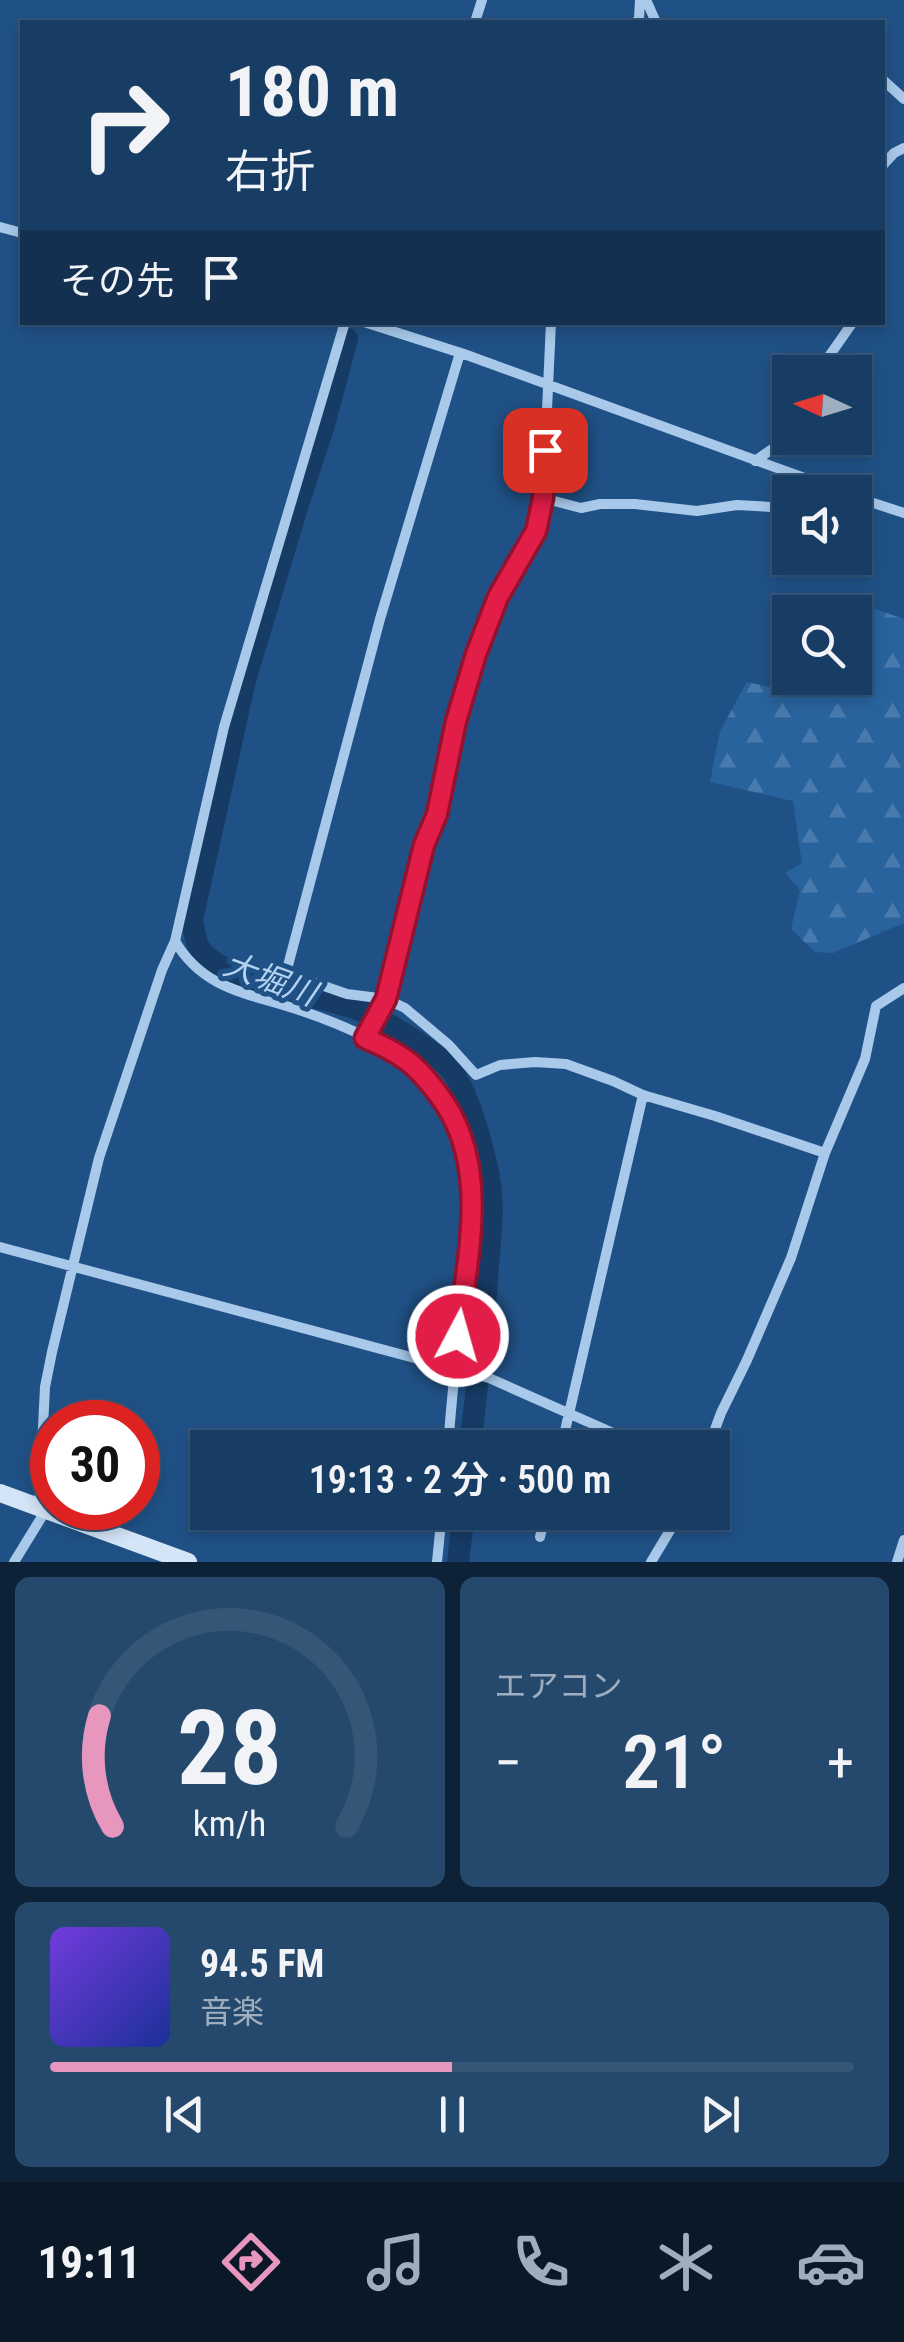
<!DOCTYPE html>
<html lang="ja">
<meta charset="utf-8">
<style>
body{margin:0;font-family:"Roboto Condensed","Noto Sans JP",sans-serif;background:#25486d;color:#f1f3f6;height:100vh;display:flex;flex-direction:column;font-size:38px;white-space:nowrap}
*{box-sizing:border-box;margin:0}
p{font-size:32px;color:#9faebf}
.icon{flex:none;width:55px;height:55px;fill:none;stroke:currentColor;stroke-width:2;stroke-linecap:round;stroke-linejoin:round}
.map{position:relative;height:1562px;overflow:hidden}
.sheet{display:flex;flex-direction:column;gap:15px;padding:15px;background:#0d2237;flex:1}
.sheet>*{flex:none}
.guide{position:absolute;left:20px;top:20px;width:865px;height:305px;border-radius:0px;box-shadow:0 5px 15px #0003,0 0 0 2px #365678;background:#183d64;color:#f1f3f6;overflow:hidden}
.needle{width:65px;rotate:274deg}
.buttons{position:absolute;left:772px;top:355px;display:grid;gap:20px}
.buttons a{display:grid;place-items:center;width:100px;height:100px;border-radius:0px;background:#183d64;box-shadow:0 5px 15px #0003,0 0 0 2px #365678;font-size:50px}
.speed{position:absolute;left:30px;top:1400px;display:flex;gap:20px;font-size:50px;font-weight:700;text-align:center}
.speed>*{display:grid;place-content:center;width:130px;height:130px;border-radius:50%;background:#183d64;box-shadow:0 5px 15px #0003,0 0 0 2px #365678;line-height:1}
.speed .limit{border:15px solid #d22;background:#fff;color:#111}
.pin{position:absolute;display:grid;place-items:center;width:85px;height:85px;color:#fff;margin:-42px;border-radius:20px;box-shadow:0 5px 15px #0006}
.me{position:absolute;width:110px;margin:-55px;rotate:6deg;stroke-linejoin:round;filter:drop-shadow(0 0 8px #0008)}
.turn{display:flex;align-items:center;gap:35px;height:210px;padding:0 40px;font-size:45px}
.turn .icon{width:130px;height:130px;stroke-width:2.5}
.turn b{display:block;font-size:70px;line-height:85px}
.then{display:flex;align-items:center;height:95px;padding:0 40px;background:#0003;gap:20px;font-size:38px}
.big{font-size:75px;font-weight:600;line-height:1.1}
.sheet .widget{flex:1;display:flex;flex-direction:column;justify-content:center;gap:15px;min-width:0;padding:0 35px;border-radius:15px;background:#25486d}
.sheet .dial{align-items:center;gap:0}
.dial svg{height:260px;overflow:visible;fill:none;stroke:#365678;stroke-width:7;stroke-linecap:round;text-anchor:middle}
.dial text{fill:#f1f3f6;stroke:none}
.song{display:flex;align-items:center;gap:30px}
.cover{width:120px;height:120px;border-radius:15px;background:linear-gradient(135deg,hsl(260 70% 55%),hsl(230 70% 35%))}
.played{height:10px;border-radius:5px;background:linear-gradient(90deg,#e797bd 50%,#365678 50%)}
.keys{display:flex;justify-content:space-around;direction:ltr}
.heat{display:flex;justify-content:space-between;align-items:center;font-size:55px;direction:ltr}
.sheet .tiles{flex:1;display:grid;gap:15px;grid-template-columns:1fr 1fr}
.widget:last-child{grid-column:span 2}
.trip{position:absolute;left:190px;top:1430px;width:540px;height:100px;border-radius:0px;background:#183d64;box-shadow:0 5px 15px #0003,0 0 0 2px #365678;font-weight:600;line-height:100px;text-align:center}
.dock{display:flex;height:160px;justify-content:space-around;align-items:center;background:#0a1828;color:#9faebf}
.dock .icon{width:70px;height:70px}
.dock .current{color:#e797bd}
.dock b{font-size:45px;color:#f1f3f6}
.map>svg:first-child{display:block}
</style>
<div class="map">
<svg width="904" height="1562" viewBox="0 0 904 1562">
<defs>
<pattern id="forest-firs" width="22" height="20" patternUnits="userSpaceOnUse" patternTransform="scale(2.5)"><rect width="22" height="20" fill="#29639e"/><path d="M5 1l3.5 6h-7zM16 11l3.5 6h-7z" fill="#497aad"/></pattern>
</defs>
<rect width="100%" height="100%" fill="#205186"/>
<!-- forest -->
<path fill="url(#forest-firs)" d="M 875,609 L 904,619 L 904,923 L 833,953 L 815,952 L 791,929 L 800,890 L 785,873 L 802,863 L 793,801 L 710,782 L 720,731 L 747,682 L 817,697 L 825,678 L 855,678 L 855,622 Z"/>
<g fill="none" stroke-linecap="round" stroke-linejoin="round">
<!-- river -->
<path stroke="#163b65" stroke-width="22" d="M 347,339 L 324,425 L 300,498 L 245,680 L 192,920 C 194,928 195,942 200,949 C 220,979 318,996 354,1008 C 378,1016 434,1050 450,1069 C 469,1091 485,1154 490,1183 C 494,1210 490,1238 488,1266 C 484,1327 477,1387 470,1448
M 458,1562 L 464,1512"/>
<!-- street -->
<path stroke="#a8c9ea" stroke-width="10" d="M 646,0 L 656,22
M 475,22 L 482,0
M 636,22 L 639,19 L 640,0
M 882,79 L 904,99
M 882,166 L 894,153 L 904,148
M 0,227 L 22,233
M 364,322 L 464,354 L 843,492
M 460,353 L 380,619 L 286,973 L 347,994 L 386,999 L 405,1008 L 449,1045 L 476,1075 L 500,1065 L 535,1062 L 566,1064 L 613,1081 L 643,1095 L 715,1116 L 825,1153
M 818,372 L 853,322
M 755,461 L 775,447 L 790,426
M 855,497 L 904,513
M 543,498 L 581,508 L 600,504 L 635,504 L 697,511 L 737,505 L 790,508
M 175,941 C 203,989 247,993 296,1009 C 388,1039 468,1083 472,1191 C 473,1221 468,1252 464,1281 C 458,1337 452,1392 448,1448
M 365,1038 L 386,999 L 424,845 L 437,814 L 456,721 L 476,654 L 498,597 L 536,531 L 543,498 L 551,322
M 0,1247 L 489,1378 L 647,1448
M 561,1448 L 643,1095
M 708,1448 L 721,1413 L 747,1360 L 791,1258 L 825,1153 L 865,1059 L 876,1006 L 904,988
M 39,1507 L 45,1387 L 52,1352 L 99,1158 L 162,970 L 175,941 L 224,727 L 345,322
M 540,1537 L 546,1512
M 14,1562 L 46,1510
M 437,1562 L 442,1512
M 651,1562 L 681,1512
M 897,1562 L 904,1540"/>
<!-- secondary -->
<path stroke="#d4e5f8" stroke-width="18" d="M 0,1493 L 188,1562"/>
</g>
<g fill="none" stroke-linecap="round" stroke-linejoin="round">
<!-- route casing -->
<g stroke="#92132f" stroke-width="25">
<path id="route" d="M 458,1336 C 467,1256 492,1163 438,1094 C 429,1082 419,1069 406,1060 C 394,1051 379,1044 365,1038 L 386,999 L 424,845 L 437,814 L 456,721 L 476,654 L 498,597 L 536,531 L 543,498 L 545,450"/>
</g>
<!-- route -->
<use href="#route" stroke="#e11d48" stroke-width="18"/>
</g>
<g text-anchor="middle" stroke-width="10" stroke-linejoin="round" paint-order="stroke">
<!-- water labels -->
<g font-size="32" font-style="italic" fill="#b4d3f1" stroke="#205186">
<text transform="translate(270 979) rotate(20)" y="11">大堀川</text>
</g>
</g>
</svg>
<div class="buttons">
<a><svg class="needle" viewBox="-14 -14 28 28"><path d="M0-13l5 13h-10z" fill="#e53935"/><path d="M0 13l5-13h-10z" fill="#9faebf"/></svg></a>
<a><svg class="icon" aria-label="sound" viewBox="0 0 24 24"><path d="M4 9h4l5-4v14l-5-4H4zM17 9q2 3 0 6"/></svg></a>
<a><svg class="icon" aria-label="search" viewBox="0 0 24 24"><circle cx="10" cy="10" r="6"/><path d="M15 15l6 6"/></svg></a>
</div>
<div class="speed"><div class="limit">30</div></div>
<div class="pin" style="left:545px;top:450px;background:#d93025"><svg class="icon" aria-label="arrive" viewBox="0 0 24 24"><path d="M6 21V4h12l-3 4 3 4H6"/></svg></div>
<svg class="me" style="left:458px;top:1336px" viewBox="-20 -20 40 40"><circle r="17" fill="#e11d48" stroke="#fff" stroke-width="3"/><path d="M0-11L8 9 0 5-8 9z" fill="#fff"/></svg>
<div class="trip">19:13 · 2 分 · 500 m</div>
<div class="guide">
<div class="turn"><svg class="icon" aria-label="right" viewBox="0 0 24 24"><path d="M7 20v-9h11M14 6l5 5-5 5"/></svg><div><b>180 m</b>右折</div></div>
<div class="then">その先<svg class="icon" aria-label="arrive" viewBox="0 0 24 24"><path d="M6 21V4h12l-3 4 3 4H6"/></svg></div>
</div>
</div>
<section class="sheet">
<div class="tiles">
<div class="widget dial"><svg viewBox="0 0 100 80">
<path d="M14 69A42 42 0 1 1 86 69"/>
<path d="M14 69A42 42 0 0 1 10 35" stroke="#e797bd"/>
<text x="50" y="56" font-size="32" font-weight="700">28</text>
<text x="50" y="72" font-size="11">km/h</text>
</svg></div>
<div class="widget"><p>エアコン</p>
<div class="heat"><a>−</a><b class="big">21°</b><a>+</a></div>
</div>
<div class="widget">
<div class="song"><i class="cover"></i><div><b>94.5 FM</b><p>音楽</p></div></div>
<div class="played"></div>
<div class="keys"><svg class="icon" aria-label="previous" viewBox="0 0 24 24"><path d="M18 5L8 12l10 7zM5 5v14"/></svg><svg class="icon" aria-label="pause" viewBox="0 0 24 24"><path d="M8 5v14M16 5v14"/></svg><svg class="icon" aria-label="next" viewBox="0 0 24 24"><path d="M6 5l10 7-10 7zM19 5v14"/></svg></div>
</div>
</div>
</section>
<nav class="dock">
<b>19:11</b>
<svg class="icon current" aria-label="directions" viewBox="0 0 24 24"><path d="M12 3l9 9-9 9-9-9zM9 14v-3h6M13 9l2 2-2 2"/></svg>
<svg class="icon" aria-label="music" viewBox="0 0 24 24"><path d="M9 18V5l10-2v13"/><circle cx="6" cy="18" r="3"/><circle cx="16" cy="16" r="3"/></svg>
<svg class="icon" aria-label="phone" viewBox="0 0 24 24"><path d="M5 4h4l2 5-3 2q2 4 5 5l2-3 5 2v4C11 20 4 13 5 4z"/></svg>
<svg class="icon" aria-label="climate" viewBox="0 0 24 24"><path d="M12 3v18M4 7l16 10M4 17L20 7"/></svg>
<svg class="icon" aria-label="car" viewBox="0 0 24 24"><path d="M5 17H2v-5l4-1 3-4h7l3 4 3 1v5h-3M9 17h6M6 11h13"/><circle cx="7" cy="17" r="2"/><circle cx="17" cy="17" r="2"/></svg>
</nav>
